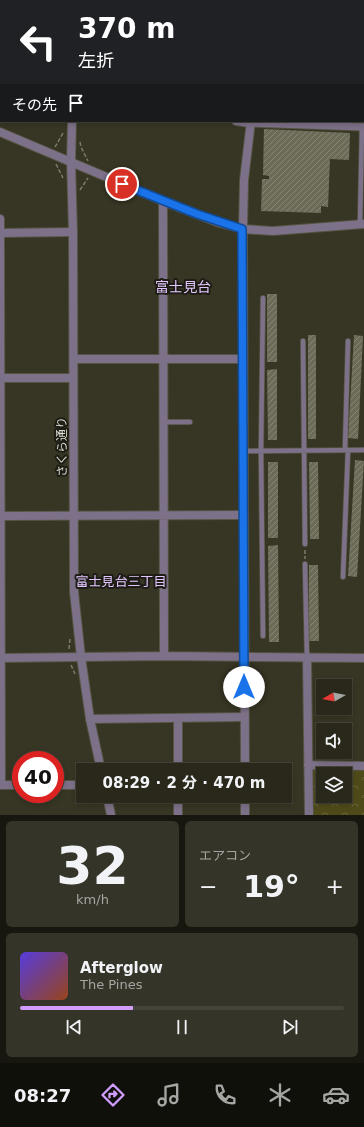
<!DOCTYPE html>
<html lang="ja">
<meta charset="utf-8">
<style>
body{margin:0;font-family:"DejaVu Sans","Noto Sans JP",sans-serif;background:#353428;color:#f1f3f6;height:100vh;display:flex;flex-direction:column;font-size:15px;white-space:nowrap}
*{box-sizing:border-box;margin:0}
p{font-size:13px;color:#a5a6a3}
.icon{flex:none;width:22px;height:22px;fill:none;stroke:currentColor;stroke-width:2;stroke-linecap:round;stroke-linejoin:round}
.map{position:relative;height:815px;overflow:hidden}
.drawer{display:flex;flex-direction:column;gap:6px;padding:6px;background:#17160f;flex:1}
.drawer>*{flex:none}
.guide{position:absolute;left:0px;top:0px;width:364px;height:122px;box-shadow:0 2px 6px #0003,0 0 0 1px #45443a;background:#202124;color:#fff;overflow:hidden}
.needle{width:26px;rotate:261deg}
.fabs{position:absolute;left:316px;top:679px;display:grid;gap:8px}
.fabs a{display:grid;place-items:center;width:36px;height:36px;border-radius:0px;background:#29281b;box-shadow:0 2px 6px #0003,0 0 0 1px #45443a;font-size:20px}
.speed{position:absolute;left:12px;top:751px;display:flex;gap:8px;font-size:20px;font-weight:700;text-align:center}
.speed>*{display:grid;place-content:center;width:52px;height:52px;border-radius:50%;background:#29281b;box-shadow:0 2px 6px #0003,0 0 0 1px #45443a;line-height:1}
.speed .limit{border:6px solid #d22;background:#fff;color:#111}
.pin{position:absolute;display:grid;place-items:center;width:34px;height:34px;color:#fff;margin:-17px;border:2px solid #fff;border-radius:50%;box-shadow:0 1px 4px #0007}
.me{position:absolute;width:44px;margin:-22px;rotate:0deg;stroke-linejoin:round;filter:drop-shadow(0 0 3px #0008)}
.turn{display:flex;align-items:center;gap:14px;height:84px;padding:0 12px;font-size:18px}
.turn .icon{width:52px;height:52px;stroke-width:2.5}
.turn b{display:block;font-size:28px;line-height:34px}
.then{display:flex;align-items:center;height:38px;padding:0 12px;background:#0003;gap:8px;font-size:15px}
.big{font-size:30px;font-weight:700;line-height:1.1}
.drawer .tile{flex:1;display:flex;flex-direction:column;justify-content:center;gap:6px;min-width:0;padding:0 14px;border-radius:6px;background:#353428}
.drawer .dial{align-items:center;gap:0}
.dial b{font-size:52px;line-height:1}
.song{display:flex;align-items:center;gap:12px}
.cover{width:48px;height:48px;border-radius:6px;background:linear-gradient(135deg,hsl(250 70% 55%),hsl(20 70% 35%))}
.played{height:4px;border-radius:2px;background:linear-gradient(90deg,#d19dfe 35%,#45443a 35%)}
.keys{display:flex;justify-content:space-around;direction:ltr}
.heat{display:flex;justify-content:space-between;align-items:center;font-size:22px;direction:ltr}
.drawer .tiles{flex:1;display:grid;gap:6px;grid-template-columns:1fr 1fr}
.tile:last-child{grid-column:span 2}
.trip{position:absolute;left:76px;top:763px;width:216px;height:40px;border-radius:0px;background:#29281b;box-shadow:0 2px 6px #0003,0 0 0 1px #45443a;font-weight:700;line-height:40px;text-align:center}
.tab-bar{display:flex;height:64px;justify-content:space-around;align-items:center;background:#10100b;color:#a5a6a3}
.tab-bar .icon{width:28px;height:28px}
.tab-bar .active{color:#d19dfe}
.tab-bar b{font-size:18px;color:#f1f3f6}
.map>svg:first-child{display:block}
</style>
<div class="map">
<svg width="364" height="815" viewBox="0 0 364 815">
<defs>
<pattern id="park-crowns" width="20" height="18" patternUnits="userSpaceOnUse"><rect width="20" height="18" fill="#4f4a19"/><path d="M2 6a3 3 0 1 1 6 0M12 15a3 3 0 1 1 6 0" fill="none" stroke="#686439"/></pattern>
<pattern id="building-hatch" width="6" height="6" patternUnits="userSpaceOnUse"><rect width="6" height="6" fill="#6c6b57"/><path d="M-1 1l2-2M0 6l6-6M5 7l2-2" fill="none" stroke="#878676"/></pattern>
</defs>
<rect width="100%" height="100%" fill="#373624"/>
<!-- park -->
<path fill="url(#park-crowns)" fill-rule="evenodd" d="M 313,770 L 364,770 L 364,815 L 313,815 ZM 323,774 L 345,774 L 345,796 L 323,796 Z"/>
<!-- building -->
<path fill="url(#building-hatch)" d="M 264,129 L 350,133 L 349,160 L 330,159 L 328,207 L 321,206 L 321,213 L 261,211 L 262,179 L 269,179 L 269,176 L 263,175 Z
M 267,294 L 277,294 L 277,362 L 267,362 Z
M 308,335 L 316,335 L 316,439 L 308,439 Z
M 354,335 L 363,336 L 358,439 L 348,438 Z
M 277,369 L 277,440 L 268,440 L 267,370 Z
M 355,460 L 364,461 L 357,577 L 348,576 Z
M 268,462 L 278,462 L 278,538 L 268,538 Z
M 309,462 L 318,462 L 319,539 L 310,539 Z
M 278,545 L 279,642 L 269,642 L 268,546 Z
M 309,565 L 318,565 L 319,641 L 309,641 Z"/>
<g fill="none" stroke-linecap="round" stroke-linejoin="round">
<!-- service casing -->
<g stroke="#555443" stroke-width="6">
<path id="service" d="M 234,1 L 234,0
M 360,224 L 362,126
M 303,341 L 305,544
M 163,422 L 190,422
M 345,450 L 348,341
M 243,451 L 364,450
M 305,564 L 307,658
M 343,577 L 348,450
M 263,636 L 261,451 L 263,298"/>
</g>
<!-- pedestrian casing -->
<g stroke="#555443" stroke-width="9">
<path id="pedestrian" d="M 250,123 L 364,127"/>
</g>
<!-- minor casing -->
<g stroke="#555443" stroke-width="10">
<path id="minor" d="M 0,101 L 0,0
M 236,121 L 250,123
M 163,201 L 164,656
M 0,219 L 1,785
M 0,233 L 73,232
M 74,359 L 243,359
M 0,378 L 73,378
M 0,516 L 244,515
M 0,658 L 164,656 L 364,658
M 307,658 L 309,815
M 178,718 L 178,770
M 90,719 L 244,717
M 308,765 L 364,766
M 0,785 L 21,785
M 55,785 L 83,785
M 178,796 L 178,815"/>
</g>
<!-- tertiary casing -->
<g stroke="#555443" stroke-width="10">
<path id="tertiary" d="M 72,0 L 72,1
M 280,1 L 280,0
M 72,121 L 71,161 L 73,232 L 74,592 L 81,657 L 90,719 L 101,770
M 0,132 L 163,201 L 220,223 L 243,229 L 273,231 L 364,224
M 245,770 L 243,229 L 244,180 L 251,121
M 107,796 L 111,815
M 245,796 L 245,815"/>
</g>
<!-- path -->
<path stroke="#7c7b6b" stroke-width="1.5" stroke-dasharray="4 2" stroke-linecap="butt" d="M 80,142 L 81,147 L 88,161
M 55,147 L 63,133
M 56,164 L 63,178
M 80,190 L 88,178
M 305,550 L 305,559
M 69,649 L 70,639
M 71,665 L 75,674"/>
<!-- service -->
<use href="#service" stroke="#7d7189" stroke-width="4.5"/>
<!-- pedestrian -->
<use href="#pedestrian" stroke="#7d7189" stroke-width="7"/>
<!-- minor -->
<use href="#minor" stroke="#7d7189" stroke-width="8"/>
<!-- tertiary -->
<use href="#tertiary" stroke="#7d7189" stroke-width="8"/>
</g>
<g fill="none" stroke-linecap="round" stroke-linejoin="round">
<!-- route casing -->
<g stroke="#114b97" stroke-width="10">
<path id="route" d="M 122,184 L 197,214 L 242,229 L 244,687"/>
</g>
<!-- route -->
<use href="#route" stroke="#1a73e8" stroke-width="7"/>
</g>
<g text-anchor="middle" stroke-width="4" stroke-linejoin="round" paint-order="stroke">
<!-- street labels -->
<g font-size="12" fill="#dcdbd0" stroke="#1e1d15">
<text transform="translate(62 447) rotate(-90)" y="4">さくら通り</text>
</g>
<!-- neighbourhood labels -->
<g font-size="13" fill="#e2c6fd" stroke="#1e1d15">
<text x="121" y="586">富士見台三丁目</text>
</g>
<!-- quarter labels -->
<g font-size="14" fill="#e2c6fd" stroke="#1e1d15">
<text x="183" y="292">富士見台</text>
</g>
</g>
</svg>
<div class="fabs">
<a><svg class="needle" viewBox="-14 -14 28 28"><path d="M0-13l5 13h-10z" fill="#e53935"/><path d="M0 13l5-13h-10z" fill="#a5a6a3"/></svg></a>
<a><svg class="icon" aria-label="sound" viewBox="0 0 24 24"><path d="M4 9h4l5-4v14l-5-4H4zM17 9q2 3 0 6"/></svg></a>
<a><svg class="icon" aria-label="layers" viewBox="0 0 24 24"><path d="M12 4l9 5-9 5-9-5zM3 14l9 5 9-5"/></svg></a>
</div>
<div class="speed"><div class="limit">40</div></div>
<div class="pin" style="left:122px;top:184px;background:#d93025"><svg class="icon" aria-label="arrive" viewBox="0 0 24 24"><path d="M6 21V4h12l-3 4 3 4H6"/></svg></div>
<svg class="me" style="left:244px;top:687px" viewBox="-20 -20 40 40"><circle r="19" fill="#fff"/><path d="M0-13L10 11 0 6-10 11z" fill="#1a73e8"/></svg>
<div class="trip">08:29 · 2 分 · 470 m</div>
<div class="guide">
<div class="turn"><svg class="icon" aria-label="left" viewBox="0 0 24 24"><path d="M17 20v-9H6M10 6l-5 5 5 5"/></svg><div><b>370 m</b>左折</div></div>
<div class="then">その先<svg class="icon" aria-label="arrive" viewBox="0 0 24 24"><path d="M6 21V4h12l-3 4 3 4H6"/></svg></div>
</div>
</div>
<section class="drawer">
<div class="tiles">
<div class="tile dial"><b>32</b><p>km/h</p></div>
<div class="tile"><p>エアコン</p>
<div class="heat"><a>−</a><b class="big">19°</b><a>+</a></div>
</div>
<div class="tile">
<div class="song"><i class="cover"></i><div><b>Afterglow</b><p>The Pines</p></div></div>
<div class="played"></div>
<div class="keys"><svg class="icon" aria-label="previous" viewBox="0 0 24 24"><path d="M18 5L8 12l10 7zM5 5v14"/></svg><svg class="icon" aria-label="pause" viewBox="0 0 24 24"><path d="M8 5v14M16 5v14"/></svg><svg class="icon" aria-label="next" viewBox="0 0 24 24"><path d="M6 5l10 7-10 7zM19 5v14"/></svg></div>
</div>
</div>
</section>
<nav class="tab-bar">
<b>08:27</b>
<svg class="icon active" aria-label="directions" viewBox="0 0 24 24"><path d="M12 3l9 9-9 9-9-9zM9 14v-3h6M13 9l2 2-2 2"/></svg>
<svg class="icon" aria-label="music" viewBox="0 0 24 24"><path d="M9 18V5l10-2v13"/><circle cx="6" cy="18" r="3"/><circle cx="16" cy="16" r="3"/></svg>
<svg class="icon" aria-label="phone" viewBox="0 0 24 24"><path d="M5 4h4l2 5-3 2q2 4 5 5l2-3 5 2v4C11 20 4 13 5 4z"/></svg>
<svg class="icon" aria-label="climate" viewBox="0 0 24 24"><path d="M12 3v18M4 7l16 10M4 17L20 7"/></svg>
<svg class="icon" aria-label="car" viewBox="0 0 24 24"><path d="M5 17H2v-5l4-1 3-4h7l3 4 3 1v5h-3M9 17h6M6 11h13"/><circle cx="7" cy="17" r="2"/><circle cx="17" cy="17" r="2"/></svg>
</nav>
